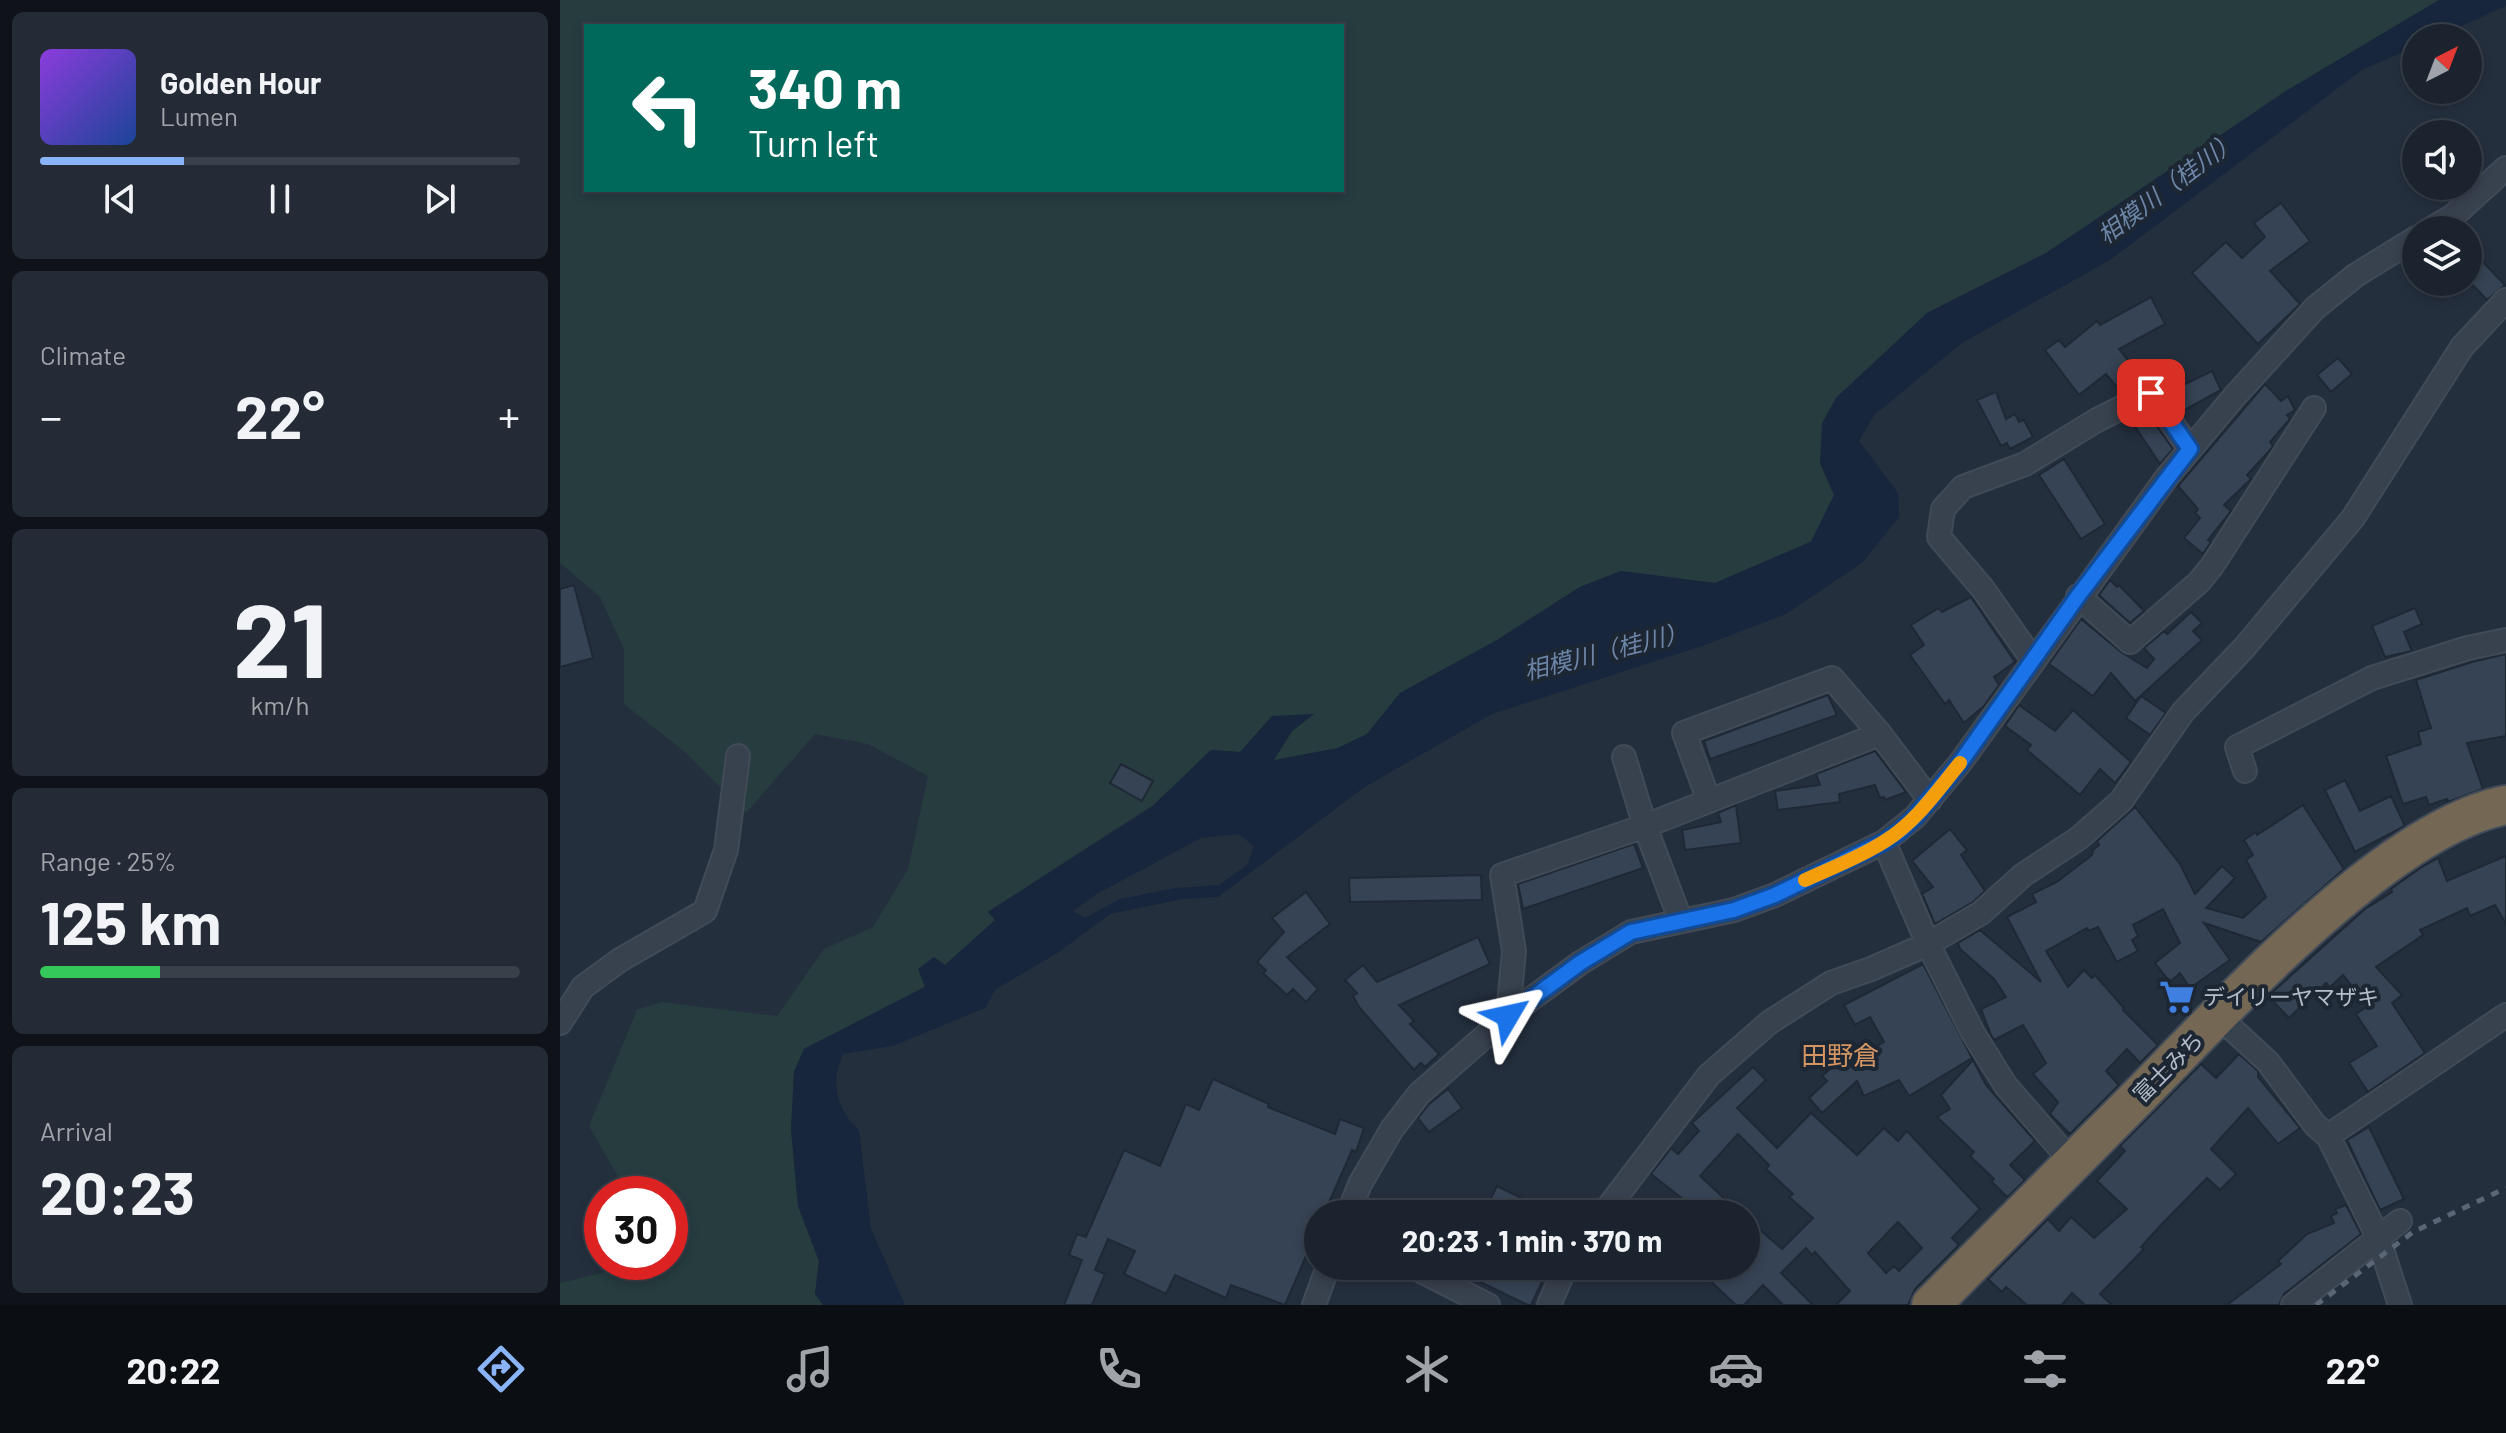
<!DOCTYPE html>
<meta charset="utf-8">
<style>
body{margin:0;font-family:Barlow,"Noto Sans JP",sans-serif;background:#242b36;color:#f1f3f6;height:100vh;display:flex;flex-direction:column;font-size:30px;white-space:nowrap}
*{box-sizing:border-box;margin:0}
p{font-size:26px;color:#a0a4aa}
.icon{flex:none;width:44px;height:44px;fill:none;stroke:currentColor;stroke-width:2;stroke-linecap:round;stroke-linejoin:round}
.map{position:relative;flex:1;overflow:hidden}
.sheet{display:flex;flex-direction:column;gap:12px;padding:12px;background:#0f1319;width:560px}
.sheet>*{flex:none}
.banner{position:absolute;left:24px;top:24px;width:760px;height:168px;border-radius:0px;box-shadow:0 4px 12px #0003,0 0 0 2px #39404a;background:#00695c;color:#fff;overflow:hidden}
.needle{width:52px;rotate:42deg}
.controls{position:absolute;left:1842px;top:24px;display:grid;gap:16px}
.controls a{display:grid;place-items:center;width:80px;height:80px;border-radius:50%;background:#1b232e;box-shadow:0 4px 12px #0003,0 0 0 2px #39404a;font-size:40px}
.speed{position:absolute;left:24px;top:1176px;display:flex;gap:16px;font-size:40px;font-weight:700;text-align:center}
.speed>*{display:grid;place-content:center;width:104px;height:104px;border-radius:50%;background:#1b232e;box-shadow:0 4px 12px #0003,0 0 0 2px #39404a;line-height:1}
.speed .limit{border:12px solid #d22;background:#fff;color:#111}
.pin{position:absolute;display:grid;place-items:center;width:68px;height:68px;color:#fff;margin:-34px;border-radius:16px;box-shadow:0 4px 12px #0006}
.me{position:absolute;width:88px;margin:-44px;rotate:54deg;stroke-linejoin:round;filter:drop-shadow(0 0 6px #0008)}
.turn{display:flex;align-items:center;gap:28px;height:168px;padding:0 32px;font-size:36px}
.turn .icon{width:104px;height:104px;stroke-width:2.5}
.turn b{display:block;font-size:56px;line-height:68px}
.big{font-size:60px;font-weight:700;line-height:1.1}
.sheet .widget{flex:1;display:flex;flex-direction:column;justify-content:center;gap:12px;min-width:0;padding:0 28px;border-radius:12px;background:#242b36}
.sheet .dial{align-items:center;gap:0}
.dial b{font-size:104px;line-height:1}
.song{display:flex;align-items:center;gap:24px}
.cover{width:96px;height:96px;border-radius:12px;background:linear-gradient(135deg,hsl(270 70% 55%),hsl(220 70% 35%))}
.played{height:8px;border-radius:4px;background:linear-gradient(90deg,#8ab4f8 30%,#39404a 30%)}
.keys{display:flex;justify-content:space-around;direction:ltr}
.heat{display:flex;justify-content:space-between;align-items:center;font-size:44px;direction:ltr}
.charge{height:12px;border-radius:6px;background:linear-gradient(90deg,#34c759 25%,#39404a 0)}
.trip{position:absolute;left:744px;top:1200px;width:456px;height:80px;border-radius:40px;background:#1b232e;box-shadow:0 4px 12px #0003,0 0 0 2px #39404a;font-weight:700;line-height:80px;text-align:center}
.menu{display:flex;height:128px;justify-content:space-around;align-items:center;background:#0b0e12;color:#a0a4aa}
.menu .icon{width:56px;height:56px}
.menu .current{color:#8ab4f8}
.menu b{font-size:36px;color:#f1f3f6}
main{display:flex;flex:1;min-height:0}
.map>svg:first-child{display:block}
</style>
<main>
<section class="sheet">
<div class="widget">
<div class="song"><i class="cover"></i><div><b>Golden Hour</b><p>Lumen</p></div></div>
<div class="played"></div>
<div class="keys"><svg class="icon" aria-label="previous" viewBox="0 0 24 24"><path d="M18 5L8 12l10 7zM5 5v14"/></svg><svg class="icon" aria-label="pause" viewBox="0 0 24 24"><path d="M8 5v14M16 5v14"/></svg><svg class="icon" aria-label="next" viewBox="0 0 24 24"><path d="M6 5l10 7-10 7zM19 5v14"/></svg></div>
</div>
<div class="widget"><p>Climate</p>
<div class="heat"><a>−</a><b class="big">22°</b><a>+</a></div>
</div>
<div class="widget dial"><b>21</b><p>km/h</p></div>
<div class="widget"><p>Range · 25%</p><b class="big">125 km</b><div class="charge"></div></div>
<div class="widget"><p>Arrival</p><b class="big">20:23</b></div>
</section>
<div class="map">
<svg width="1946" height="1305" viewBox="0 0 1946 1305">
<rect width="100%" height="100%" fill="#242f3e"/>
<!-- green -->
<path fill="#263c3f" fill-rule="evenodd" d="M 0,0 L 1879,0 L 1726,91 L 1486,253 L 1367,313 L 1276,398 L 1260,463 L 1274,495 L 1251,541 L 1155,583 L 1061,571 L 1020,587 L 937,640 L 840,693 L 807,734 L 778,748 L 713,761 L 732,731 L 753,715 L 712,717 L 680,752 L 651,750 L 593,805 L 429,911 L 436,920 L 385,965 L 374,957 L 366,986 L 244,1049 L 234,1072 L 231,1129 L 238,1206 L 259,1261 L 255,1294 L 263,1305 L 0,1305 L 0,1283 L 87,1262 L 110,1262 L 110,1194 L 68,1194 L 29,1126 L 77,1010 L 101,1002 L 217,1016 L 264,949 L 313,927 L 348,869 L 368,776 L 308,744 L 255,734 L 186,813 L 126,753 L 64,704 L 64,649 L 40,597 L 0,563 ZM 26,26 L 782,26 L 782,190 L 26,190 Z"/>
<!-- water -->
<path fill="#17263c" fill-rule="evenodd" d="M 1879,0 L 1946,0 L 1946,6 L 1875,38 L 1856,38 L 1856,46 L 1802,70 L 1550,260 L 1402,343 L 1314,415 L 1299,441 L 1338,493 L 1339,517 L 1302,563 L 1226,614 L 1145,645 L 932,714 L 803,788 L 658,897 L 623,899 L 550,914 L 496,954 L 436,989 L 425,1008 L 333,1046 L 283,1054 C 270,1083 276,1109 299,1130 L 311,1229 L 345,1305 L 263,1305 L 255,1294 L 259,1261 L 238,1206 L 231,1129 L 234,1072 L 244,1049 L 365,987 L 358,969 L 374,957 L 385,965 L 435,920 L 428,912 L 593,806 L 651,750 L 680,752 L 712,716 L 754,714 L 732,731 L 714,760 L 778,748 L 807,734 L 840,693 L 937,640 L 1020,587 L 1061,571 L 1155,583 L 1251,542 L 1274,495 L 1260,463 L 1262,423 L 1276,398 L 1367,313 L 1486,253 L 1726,91 ZM 678,834 L 694,846 L 687,865 L 659,885 L 615,888 L 560,899 L 525,918 L 513,911 L 535,895 L 641,838 Z"/>
<!-- building -->
<path fill="#364354" stroke="#1f2835" stroke-width="2" fill-rule="evenodd" d="M 1721,203 L 1750,241 L 1710,271 L 1740,304 L 1698,344 L 1632,273 L 1666,242 L 1682,258 L 1705,237 L 1694,223 Z
M 1923,262 L 1945,285 L 1927,300 L 1908,280 Z
M 1591,297 L 1605,324 L 1559,349 L 1579,374 L 1609,362 L 1619,387 L 1652,371 L 1661,390 L 1621,412 L 1602,384 L 1592,379 L 1561,392 L 1546,374 L 1519,395 L 1485,350 L 1499,340 L 1505,347 L 1537,321 L 1540,325 Z
M 1778,358 L 1792,374 L 1771,392 L 1757,375 Z
M 1705,384 L 1721,401 L 1728,396 L 1735,410 L 1727,415 L 1730,419 L 1710,442 L 1713,446 L 1710,450 L 1687,475 L 1691,479 L 1664,505 L 1671,511 L 1648,540 L 1651,542 L 1643,554 L 1624,538 L 1640,518 L 1635,513 L 1638,509 L 1618,486 Z
M 1436,392 L 1446,419 L 1455,414 L 1459,422 L 1464,420 L 1473,437 L 1450,449 L 1447,443 L 1441,446 L 1417,400 Z
M 1586,411 L 1613,449 L 1600,464 L 1570,419 Z
M 1504,459 L 1545,524 L 1521,539 L 1479,475 Z
M 1550,580 L 1557,587 L 1559,585 L 1584,611 L 1570,623 L 1539,595 Z
M 14,585 L 33,658 L 0,667 L 0,589 Z
M 1411,597 L 1455,662 L 1434,677 L 1439,685 L 1424,706 L 1404,723 L 1389,700 L 1385,704 L 1350,655 L 1364,645 L 1351,625 L 1379,608 L 1382,612 Z
M 1855,608 L 1862,624 L 1844,632 L 1852,651 L 1825,657 L 1812,626 Z
M 1631,612 L 1642,623 L 1633,631 L 1642,640 L 1575,701 L 1551,673 L 1533,696 L 1489,664 L 1521,619 L 1561,652 L 1587,668 L 1594,659 L 1584,648 L 1604,631 L 1607,634 Z
M 1946,654 L 1946,736 L 1907,743 L 1923,789 L 1888,802 L 1887,799 L 1869,805 L 1866,797 L 1843,804 L 1826,756 L 1861,744 L 1858,732 L 1871,728 L 1856,680 L 1912,662 Z
M 1268,695 L 1277,715 L 1150,759 L 1144,741 Z
M 1581,696 L 1606,713 L 1590,735 L 1566,718 Z
M 1459,705 L 1495,731 L 1513,710 L 1571,762 L 1555,783 L 1540,769 L 1520,795 L 1467,750 L 1471,745 L 1445,726 Z
M 1315,751 L 1346,792 L 1325,800 L 1324,797 L 1320,798 L 1315,785 L 1279,794 L 1280,802 L 1218,810 L 1215,791 L 1260,785 L 1256,774 Z
M 561,764 L 593,781 L 582,801 L 550,783 Z
M 1785,780 L 1800,811 L 1831,796 L 1845,826 L 1795,852 L 1765,790 Z
M 1176,805 L 1181,843 L 1125,850 L 1122,830 L 1161,822 L 1158,813 Z
M 1743,805 L 1784,869 L 1701,942 L 1644,923 L 1670,960 L 1630,988 L 1620,973 L 1610,982 L 1595,963 L 1620,943 L 1603,909 L 1573,925 L 1578,936 L 1572,940 L 1578,951 L 1557,962 L 1538,927 L 1529,931 L 1527,928 L 1486,951 L 1508,987 L 1524,970 L 1532,978 L 1535,975 L 1564,1008 L 1563,1010 L 1598,1045 L 1580,1063 L 1567,1049 L 1546,1071 L 1559,1085 L 1510,1134 L 1490,1114 L 1498,1102 L 1473,1074 L 1486,1063 L 1463,1025 L 1434,1040 L 1431,1035 L 1421,1009 L 1446,997 L 1434,979 L 1400,949 L 1398,943 L 1420,930 L 1481,982 L 1447,917 L 1476,902 L 1472,894 L 1497,882 L 1532,855 L 1533,850 L 1539,845 L 1537,841 L 1575,807 L 1620,864 L 1635,894 L 1662,866 L 1675,878 L 1646,908 L 1683,918 L 1706,897 L 1686,860 L 1693,855 L 1684,840 L 1696,832 L 1697,835 Z
M 1390,829 L 1407,850 L 1401,855 L 1425,891 L 1413,902 L 1375,924 L 1362,894 L 1373,887 L 1352,861 Z
M 1074,844 L 1083,868 L 963,909 L 958,884 Z
M 1946,856 L 1946,924 L 1935,905 L 1910,916 L 1907,908 L 1860,930 L 1863,935 L 1816,967 L 1842,995 L 1832,1003 L 1865,1053 L 1808,1092 L 1789,1063 L 1817,1046 L 1796,1014 L 1808,1006 L 1783,975 L 1770,987 L 1766,983 L 1729,1018 L 1708,996 L 1805,909 L 1832,892 L 1831,889 L 1863,866 L 1878,858 L 1887,881 Z
M 921,875 L 922,900 L 790,902 L 789,878 Z
M 746,892 L 770,924 L 727,957 L 758,989 L 746,1002 L 733,989 L 727,995 L 703,973 L 706,970 L 697,962 L 724,932 L 712,918 Z
M 918,937 L 930,964 L 839,1005 L 854,1021 L 850,1024 L 879,1054 L 865,1067 L 861,1063 L 854,1070 L 799,1007 L 793,996 L 797,993 L 785,980 L 803,965 L 817,982 Z
M 1363,964 L 1412,1058 L 1349,1096 L 1339,1080 L 1304,1096 L 1297,1081 L 1262,1113 L 1249,1098 L 1267,1081 L 1262,1076 L 1275,1065 L 1278,1069 L 1324,1042 L 1310,1017 L 1295,1025 L 1284,1005 Z
M 1679,1054 L 1698,1071 L 1698,1077 L 1740,1128 L 1718,1144 L 1688,1108 L 1651,1149 L 1676,1174 L 1660,1190 L 1647,1178 L 1601,1225 L 1581,1247 L 1584,1249 L 1540,1294 L 1552,1305 L 1525,1305 L 1512,1293 L 1502,1305 L 1467,1305 L 1446,1287 L 1442,1292 L 1428,1279 L 1488,1219 L 1499,1231 L 1511,1217 L 1534,1238 L 1567,1209 L 1537,1181 L 1565,1151 L 1560,1146 L 1641,1064 L 1656,1078 Z
M 1413,1060 L 1426,1085 L 1475,1141 L 1450,1165 L 1465,1180 L 1449,1196 L 1446,1196 L 1432,1182 L 1434,1179 L 1410,1156 L 1414,1152 L 1377,1117 L 1390,1109 L 1381,1095 Z
M 1193,1067 L 1206,1080 L 1177,1108 L 1217,1148 L 1251,1113 L 1297,1155 L 1324,1128 L 1338,1141 L 1347,1131 L 1420,1209 L 1392,1238 L 1399,1245 L 1355,1289 L 1348,1305 L 1276,1305 L 1290,1291 L 1255,1252 L 1252,1255 L 1246,1248 L 1221,1273 L 1253,1305 L 1223,1305 L 1203,1285 L 1184,1305 L 1176,1305 L 1146,1277 L 1155,1266 L 1186,1266 L 1186,1218 L 1222,1249 L 1253,1218 L 1229,1197 L 1233,1194 L 1206,1169 L 1209,1165 L 1178,1134 L 1140,1176 L 1181,1214 L 1142,1214 L 1091,1174 L 1111,1148 L 1118,1154 L 1139,1131 L 1132,1123 ZM 1338,1222 L 1362,1248 L 1339,1271 L 1334,1266 L 1326,1273 L 1308,1253 Z
M 653,1079 L 709,1104 L 708,1107 L 775,1134 L 780,1119 L 804,1128 L 796,1152 L 792,1150 L 764,1214 L 758,1214 L 758,1228 L 725,1305 L 671,1285 L 666,1298 L 615,1275 L 606,1294 L 564,1274 L 575,1251 L 548,1239 L 535,1270 L 545,1274 L 532,1305 L 504,1305 L 522,1260 L 509,1255 L 517,1234 L 526,1237 L 564,1150 L 600,1166 L 626,1104 L 639,1110 Z
M 888,1089 L 902,1108 L 869,1132 L 858,1118 L 869,1104 Z
M 1809,1127 L 1844,1199 L 1820,1210 L 1787,1140 Z
M 937,1186 L 994,1214 L 923,1214 Z
M 1786,1205 L 1801,1234 L 1724,1294 L 1719,1305 L 1667,1305 L 1721,1264 L 1718,1261 L 1747,1234 L 1774,1223 L 1771,1216 L 1777,1213 L 1775,1209 Z
M 887,1266 L 954,1266 L 983,1280 L 971,1305 L 968,1305 Z"/>
<g fill="none" stroke-linecap="round" stroke-linejoin="round">
<!-- street casing -->
<g stroke="#414a57" stroke-width="26">
<path id="street" d="M 1869,230 L 1893,216 L 1946,168
M 1518,596 L 1570,642 L 1639,582 L 1652,566 L 1754,408
M 1473,660 L 1423,589 L 1379,537 L 1383,509 L 1403,487 L 1465,464 L 1537,420 L 1591,393 L 1630,449
M 1064,757 L 1085,826 L 1120,919
M 1685,771 L 1677,747 L 1812,678 L 1908,648 L 1946,640
M 1149,801 L 1124,733 L 1272,678 L 1320,734
M 1324,842 L 1368,944 L 1413,1033 L 1446,1086 L 1513,1163
M 948,1016 L 954,951 L 942,875 L 1085,826 L 1320,734 L 1370,800
M 1658,1016 L 1708,1062 L 1755,1125 L 1768,1136 L 1818,1237 L 1840,1305
M 0,1023 L 23,987 L 60,960 L 145,911 L 166,850 L 178,756
M 1768,1136 L 1946,1015
M 788,1214 L 800,1184 L 832,1129 L 859,1094 L 948,1016 L 1020,963 L 1071,932 L 1174,910 L 1215,895 L 1324,842 L 1355,817 L 1400,763 L 1607,477 L 1674,397 L 1755,308 L 1796,275 L 1856,238
M 1043,1214 L 1149,1075 L 1210,1022 L 1271,983 L 1311,969 L 1368,944 L 1421,913 L 1463,875 L 1519,838 L 1561,801 L 1623,712 L 1684,648 L 1793,518 L 1902,347 L 1946,300
M 851,1266 L 928,1305
M 754,1305 L 768,1266
M 989,1305 L 1006,1266
M 1733,1305 L 1840,1221"/>
</g>
<!-- highway casing -->
<g stroke="#434c59" stroke-width="42">
<path id="highway" d="M 1371,1305 C 1441,1235 1511,1165 1580,1095 C 1665,1009 1828,827 1946,805"/>
</g>
<!-- street -->
<use href="#street" stroke="#38414e" stroke-width="22"/>
<!-- highway -->
<use href="#highway" stroke="#746855" stroke-width="38"/>
<!-- rail -->
<path stroke="#5a6575" stroke-width="5" stroke-dasharray="8 8" stroke-linecap="butt" d="M 1756,1305 L 1853,1232 L 1946,1188"/>
</g>
<g fill="none" stroke-linecap="round" stroke-linejoin="round">
<!-- route casing -->
<g stroke="#114b97" stroke-width="20">
<path id="route" d="M 948,1016 L 1020,963 L 1071,932 L 1174,910 L 1215,895 L 1324,842 L 1340,831 L 1355,817 L 1400,763 L 1518,596 L 1630,449 L 1591,393"/>
</g>
<!-- route -->
<use href="#route" stroke="#1a73e8" stroke-width="14"/>
<!-- slow -->
<path stroke="#f59e0b" stroke-width="14" d="M 1245,880 C 1271,868 1301,857 1325,841 C 1356,822 1377,791 1400,763"/>
</g>
<!-- icons -->
<defs>
<g id="supermarket-bare" transform="scale(2.76)"><path d="M-6-5.5h2.5l.6 2H6L4.5 2H-2.5L-4.4-4H-6ZM-1.5 3.2a1.3 1.3 0 1 0 .1 0ZM3 3.2a1.3 1.3 0 1 0 .1 0Z" fill="#3f7fe0" stroke="#1d2633" stroke-width="2.5" paint-order="stroke"/></g>
</defs>
<g fill-rule="evenodd">
<use href="#supermarket-bare" x="1617" y="997"/>
</g>
<g text-anchor="middle" stroke-width="8" stroke-linejoin="round" paint-order="stroke">
<!-- poi labels -->
<g font-size="22" fill="#b4bcc9" stroke="#1d2633" text-anchor="start">
<text x="1643" y="1005">デイリーヤマザキ</text>
</g>
<!-- street labels -->
<g font-size="22" fill="#b4bcc9" stroke="#1d2633">
<text transform="translate(1608 1067) rotate(-45)" y="8">富士みち</text>
</g>
<!-- water labels -->
<g font-size="24" font-style="italic" fill="#6d86a8" stroke="#1d2633">
<text transform="translate(1608 188) rotate(-37)" y="8">相模川（桂川）</text>
<text transform="translate(1046 652) rotate(-14)" y="8">相模川（桂川）</text>
</g>
<!-- quarter labels -->
<g font-size="26" fill="#d59563" stroke="#1d2633">
<text x="1280" y="1065">田野倉</text>
</g>
</g>
</svg>
<div class="controls">
<a><svg class="needle" viewBox="-14 -14 28 28"><path d="M0-13l5 13h-10z" fill="#e53935"/><path d="M0 13l5-13h-10z" fill="#a0a4aa"/></svg></a>
<a><svg class="icon" aria-label="sound" viewBox="0 0 24 24"><path d="M4 9h4l5-4v14l-5-4H4zM17 9q2 3 0 6"/></svg></a>
<a><svg class="icon" aria-label="layers" viewBox="0 0 24 24"><path d="M12 4l9 5-9 5-9-5zM3 14l9 5 9-5"/></svg></a>
</div>
<div class="speed"><div class="limit">30</div></div>
<div class="pin" style="left:1591px;top:393px;background:#d93025"><svg class="icon" aria-label="arrive" viewBox="0 0 24 24"><path d="M6 21V4h12l-3 4 3 4H6"/></svg></div>
<svg class="me" style="left:948px;top:1016px" viewBox="-20 -20 40 40"><path d="M0-17L14 15 0 8-14 15z" fill="#1a73e8" stroke="#fff" stroke-width="4"/></svg>
<div class="trip">20:23 · 1 min · 370 m</div>
<div class="banner">
<div class="turn"><svg class="icon" aria-label="left" viewBox="0 0 24 24"><path d="M17 20v-9H6M10 6l-5 5 5 5"/></svg><div><b>340 m</b>Turn left</div></div>
</div>
</div>
</main>
<nav class="menu">
<b>20:22</b>
<svg class="icon current" aria-label="directions" viewBox="0 0 24 24"><path d="M12 3l9 9-9 9-9-9zM9 14v-3h6M13 9l2 2-2 2"/></svg>
<svg class="icon" aria-label="music" viewBox="0 0 24 24"><path d="M9 18V5l10-2v13"/><circle cx="6" cy="18" r="3"/><circle cx="16" cy="16" r="3"/></svg>
<svg class="icon" aria-label="phone" viewBox="0 0 24 24"><path d="M5 4h4l2 5-3 2q2 4 5 5l2-3 5 2v4C11 20 4 13 5 4z"/></svg>
<svg class="icon" aria-label="climate" viewBox="0 0 24 24"><path d="M12 3v18M4 7l16 10M4 17L20 7"/></svg>
<svg class="icon" aria-label="car" viewBox="0 0 24 24"><path d="M5 17H2v-5l4-1 3-4h7l3 4 3 1v5h-3M9 17h6M6 11h13"/><circle cx="7" cy="17" r="2"/><circle cx="17" cy="17" r="2"/></svg>
<svg class="icon" aria-label="filters" viewBox="0 0 24 24"><path d="M4 7h16M4 17h16"/><circle cx="9" cy="7" r="2"/><circle cx="15" cy="17" r="2"/></svg>
<b>22°</b>
</nav>
